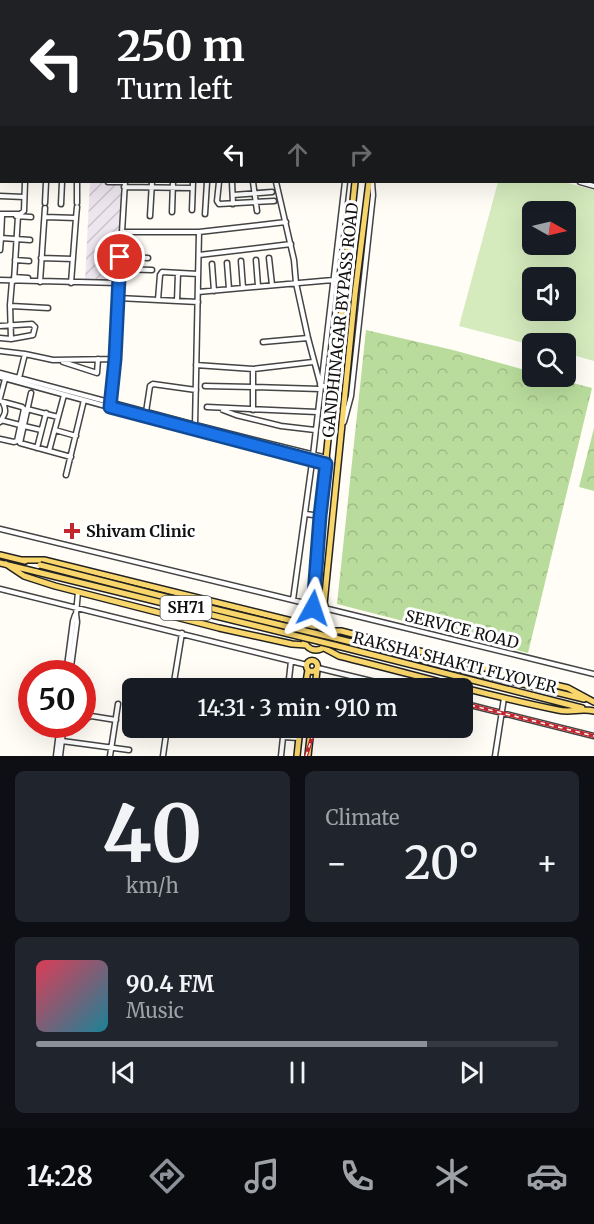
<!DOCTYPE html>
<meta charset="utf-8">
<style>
body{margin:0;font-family:Merriweather,serif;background:#20242c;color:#f1f3f6;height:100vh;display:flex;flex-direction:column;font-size:22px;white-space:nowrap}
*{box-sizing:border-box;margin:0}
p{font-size:20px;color:#9ea1a6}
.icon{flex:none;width:33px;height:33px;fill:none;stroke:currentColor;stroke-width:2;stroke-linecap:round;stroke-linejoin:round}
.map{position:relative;height:756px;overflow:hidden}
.drawer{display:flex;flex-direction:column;gap:15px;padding:15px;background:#0d0f14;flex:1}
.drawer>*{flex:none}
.top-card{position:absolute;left:0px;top:0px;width:594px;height:183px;box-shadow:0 6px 24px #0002;background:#202124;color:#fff;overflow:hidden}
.needle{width:39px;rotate:98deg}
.buttons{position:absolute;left:522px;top:201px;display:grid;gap:12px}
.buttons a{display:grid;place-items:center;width:54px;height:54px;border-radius:9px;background:#171b24;box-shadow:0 6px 24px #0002;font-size:30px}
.speed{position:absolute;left:18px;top:660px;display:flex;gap:12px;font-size:30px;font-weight:700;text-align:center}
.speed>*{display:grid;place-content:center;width:78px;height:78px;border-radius:50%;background:#171b24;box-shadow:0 6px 24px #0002;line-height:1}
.speed .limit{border:9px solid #d22;background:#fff;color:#111}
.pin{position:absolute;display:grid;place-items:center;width:51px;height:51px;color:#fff;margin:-26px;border:3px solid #fff;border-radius:50%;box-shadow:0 2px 6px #0007}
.me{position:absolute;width:66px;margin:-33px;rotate:5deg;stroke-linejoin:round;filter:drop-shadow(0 0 4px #0008)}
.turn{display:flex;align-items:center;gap:21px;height:126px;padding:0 18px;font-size:27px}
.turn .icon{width:78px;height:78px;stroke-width:2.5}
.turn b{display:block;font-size:42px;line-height:51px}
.lanes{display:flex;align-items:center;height:57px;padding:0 18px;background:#0003;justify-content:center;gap:30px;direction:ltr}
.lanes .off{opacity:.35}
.big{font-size:45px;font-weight:600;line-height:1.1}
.drawer .widget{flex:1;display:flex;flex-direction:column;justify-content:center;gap:9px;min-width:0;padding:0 21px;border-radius:9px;background:#20242c}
.drawer .dial{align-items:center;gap:0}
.dial b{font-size:78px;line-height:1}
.song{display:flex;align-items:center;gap:18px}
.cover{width:72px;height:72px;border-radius:9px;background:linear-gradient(135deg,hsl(350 70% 55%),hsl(190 70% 35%))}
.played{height:6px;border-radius:3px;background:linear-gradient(90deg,#8c9099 75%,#363941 75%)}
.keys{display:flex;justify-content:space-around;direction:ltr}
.heat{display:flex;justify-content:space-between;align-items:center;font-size:33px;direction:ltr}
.drawer .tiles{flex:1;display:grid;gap:15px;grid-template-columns:1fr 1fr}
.widget:last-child{grid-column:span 2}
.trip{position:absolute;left:122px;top:678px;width:351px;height:60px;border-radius:9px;background:#171b24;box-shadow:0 6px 24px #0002;font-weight:600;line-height:60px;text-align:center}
.tabs{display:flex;height:96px;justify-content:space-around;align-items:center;background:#090b0e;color:#9ea1a6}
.tabs .icon{width:42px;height:42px}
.tabs .on{color:#8c9099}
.tabs b{font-size:27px;color:#f1f3f6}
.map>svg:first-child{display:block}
</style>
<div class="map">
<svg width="594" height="756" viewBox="0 0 594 756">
<defs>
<pattern id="industrial-furrows" width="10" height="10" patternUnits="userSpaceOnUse" patternTransform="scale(1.5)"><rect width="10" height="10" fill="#eee6ef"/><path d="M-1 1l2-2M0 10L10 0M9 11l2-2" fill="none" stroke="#cbc4cc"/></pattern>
<pattern id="forest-crowns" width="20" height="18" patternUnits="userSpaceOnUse" patternTransform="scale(1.5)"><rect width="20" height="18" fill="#b9dc9c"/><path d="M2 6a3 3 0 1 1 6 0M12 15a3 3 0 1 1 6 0" fill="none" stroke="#9ebc85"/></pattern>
</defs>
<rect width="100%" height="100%" fill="#fffdf5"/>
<!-- industrial -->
<path fill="url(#industrial-furrows)" d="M 90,182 L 122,185 L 117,281 L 85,281 Z"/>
<!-- grass -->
<path fill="#d5ebbd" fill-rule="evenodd" d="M 498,182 L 564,182 L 594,190 L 594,361 L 566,353 L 566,344 L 532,344 L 532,345 L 459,326 ZM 532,212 L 566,212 L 566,244 L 532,244 ZM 532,278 L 566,278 L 566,310 L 532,310 Z"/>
<!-- forest -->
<path fill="url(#forest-crowns)" d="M 366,330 L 453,350 L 532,372 L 532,376 L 550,377 L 592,388 L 528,653 L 337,604 Z
M 594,428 L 594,491 L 579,487 Z"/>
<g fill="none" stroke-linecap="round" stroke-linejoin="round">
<!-- minor casing -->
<g stroke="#444" stroke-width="7">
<path id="minor" d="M 233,0 L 238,2
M 134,2 L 134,0
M 260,2 L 261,0
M 313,2 L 313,0
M 364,2 L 364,0
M 0,19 L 2,19
M 0,26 L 2,26
M 0,120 L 2,120
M 0,136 L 2,136
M 0,152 L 2,152
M 0,169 L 2,169
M 592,177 L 594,177
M 0,179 L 2,179
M 77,182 L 77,203
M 108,182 L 124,182
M 219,182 L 217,201 L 219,204 L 274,201
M 232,182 L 233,204
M 253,182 L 257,211
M 276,182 L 294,260 L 296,283 L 308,338 L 320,383
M 580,182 L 594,186
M 124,187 L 192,188
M 233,195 L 272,192
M 0,196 L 24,197
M 45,203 L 46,182
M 61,204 L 62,182
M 192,210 L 193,182
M 172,212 L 173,182
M 0,214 L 20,214 L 24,211 L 25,182
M 205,214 L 207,182
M 2,216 L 1,238 L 30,240
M 16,216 L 31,217
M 150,216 L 152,182
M 45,217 L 76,218 L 71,283
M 76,218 L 77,207
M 122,232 L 125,182
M 0,250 L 1,238
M 199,255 L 291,244
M 120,257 L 148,258
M 41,258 L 73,259
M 269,258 L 272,285
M 15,260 L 29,261
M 256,260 L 258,286
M 241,261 L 243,288
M 227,263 L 229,289
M 212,264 L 214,291
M 119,269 L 152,270
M 14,277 L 28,278
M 0,280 L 119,283
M 14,281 L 18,216
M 40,282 L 45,208
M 198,292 L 344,279
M 118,298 L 198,302
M 158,300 L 160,275 L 162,272 L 198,274
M 177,301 L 178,273
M 11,306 L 48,308
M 0,326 L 32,324 L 35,327 L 33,335 L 11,339 L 0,338
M 11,339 L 10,305 L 12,281
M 263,342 L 308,338
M 0,351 L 25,354 L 53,360 L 115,359
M 63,362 L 97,373 L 98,359
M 313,362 L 253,369 L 253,387 L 320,389
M 196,365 L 253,369
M 0,373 L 195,425 L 327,458
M 0,377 L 193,430 L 326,464
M 19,378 L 25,354
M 320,385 L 334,389
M 205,386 L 253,387 L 253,410
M 31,393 L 20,443 L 71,457
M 0,398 L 5,379
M 0,401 L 22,407 L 24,409 L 17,441 L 14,442 L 0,439
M 110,407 L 115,359 L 122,232 L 199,232 L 286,222
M 207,407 L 317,412
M 27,409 L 58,417
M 223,410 L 236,415 L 281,426 L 315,430
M 146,412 L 150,386 L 153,384 L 196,390
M 1,420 L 20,425
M 0,422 C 5,414 7,411 3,403
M 344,422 L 351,396 L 373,195 L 372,182
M 24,426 L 41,430
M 195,426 L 199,232
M 55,430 L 76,436
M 37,448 L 46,413
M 49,451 L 64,395
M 66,475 L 84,400
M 306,514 L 320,516
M 0,529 L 313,605
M 0,589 L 307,665
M 293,600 L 313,455 L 345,182
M 324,608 L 594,674
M 318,668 L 400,688
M 66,674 L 73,621 L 75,615
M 70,674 L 77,622 L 76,614 L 78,592
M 173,688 L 182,633
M 288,688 L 291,661
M 462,703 L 594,736
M 85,718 L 87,700
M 82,720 L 91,716 L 116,720
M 283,737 L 299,738
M 62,741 L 129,750
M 56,756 L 60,724
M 60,756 L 64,724
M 110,756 L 118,704
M 163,756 L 167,728
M 281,756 L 284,728
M 495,756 L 504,698"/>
</g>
<!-- major casing -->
<g stroke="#222" stroke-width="8">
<path id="major" d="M 377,2 L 378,0
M 390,2 L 390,0
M 0,555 L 25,561
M 21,560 L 44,560 L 296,622 L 309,628
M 0,563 L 37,572
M 6,564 L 24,576 L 55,586 L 219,628 L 292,644 L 306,645
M313 606a6 6 0 1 1 12 0a6 6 0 1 1-12 0Z
M 314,603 L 320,516 L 355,182
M 324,604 L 355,294 L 369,182
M304 638a12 12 0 1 1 24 0a12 12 0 1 1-24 0Z
M 311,627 L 313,608
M 323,628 L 324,609
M 326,631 L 341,631 L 509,674 L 568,688 L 594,702
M 335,638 L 584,699
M 334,645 L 582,708
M 324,648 L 339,656 C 412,674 484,695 558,710 C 571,713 580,708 594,711
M306.5 666a5.5 5.5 0 1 1 11 0a5.5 5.5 0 1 1-11 0Z
M 305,688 L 308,670
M 315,688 L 317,670
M 297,756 L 300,728
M 308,756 L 311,728"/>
</g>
<!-- minor -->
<use href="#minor" stroke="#fff" stroke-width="4"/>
<!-- major -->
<use href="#major" stroke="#f9d66b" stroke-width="5"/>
<!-- rail casing -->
<g stroke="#c4262e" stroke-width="4">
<path id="rail" d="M 354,688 C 373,682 390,684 410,688
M 462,703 L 594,736
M 306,756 L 315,728"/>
</g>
<!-- rail -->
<use href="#rail" stroke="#fff" stroke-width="1.5" stroke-dasharray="4.5" stroke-linecap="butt"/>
<!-- major-bridge casing -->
<g stroke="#222" stroke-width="8" stroke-linecap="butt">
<path id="major-bridge" d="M 40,565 L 189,603 L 335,638
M 37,572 L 334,645"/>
</g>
<!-- major-bridge -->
<use href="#major-bridge" stroke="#f9d66b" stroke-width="5"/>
</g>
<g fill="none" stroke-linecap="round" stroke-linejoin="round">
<!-- route casing -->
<g stroke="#114b97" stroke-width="15">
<path id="route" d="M 120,257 L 115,359 L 110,407 L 326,464 L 320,516 L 313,608"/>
</g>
<!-- route -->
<use href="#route" stroke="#1a73e8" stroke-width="10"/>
</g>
<!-- markers -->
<path fill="#c4262e" stroke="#fff" stroke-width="2" d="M69 522h6v6h6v6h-6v6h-6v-6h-6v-6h6z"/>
<g text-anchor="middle" stroke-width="6" stroke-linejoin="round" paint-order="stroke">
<!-- shield labels -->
<rect fill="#fff" stroke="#585858" stroke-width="1.5" x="160.5" y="596" width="51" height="24" rx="4.5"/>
<g font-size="15" font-weight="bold" fill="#111">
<text x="186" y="613">SH71</text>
</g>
<!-- street labels -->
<g font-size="16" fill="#111" stroke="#fff">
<text transform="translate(340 320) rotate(-84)" y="6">GANDHINAGAR BYPASS ROAD</text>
<text transform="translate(462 629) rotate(14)" y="6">SERVICE ROAD</text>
<text transform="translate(455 662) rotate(14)" y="6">RAKSHA SHAKTI FLYOVER</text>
</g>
<!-- poi labels -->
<g font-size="16" font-weight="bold" fill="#111" stroke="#fff" text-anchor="start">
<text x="86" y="537">Shivam Clinic</text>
</g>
</g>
</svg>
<div class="buttons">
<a><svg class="needle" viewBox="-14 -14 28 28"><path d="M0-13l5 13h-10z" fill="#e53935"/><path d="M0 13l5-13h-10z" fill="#9ea1a6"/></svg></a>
<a><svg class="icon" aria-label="sound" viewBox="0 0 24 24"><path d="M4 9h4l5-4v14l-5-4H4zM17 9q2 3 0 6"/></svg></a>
<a><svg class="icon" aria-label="search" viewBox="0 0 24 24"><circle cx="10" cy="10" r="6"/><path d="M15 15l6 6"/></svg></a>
</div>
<div class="speed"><div class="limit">50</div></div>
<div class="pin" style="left:120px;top:257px;background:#d93025"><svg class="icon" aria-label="arrive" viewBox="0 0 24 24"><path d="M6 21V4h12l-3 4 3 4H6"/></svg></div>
<svg class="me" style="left:313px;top:608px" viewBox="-20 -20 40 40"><path d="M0-17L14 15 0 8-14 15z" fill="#1a73e8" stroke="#fff" stroke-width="4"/></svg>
<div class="trip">14:31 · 3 min · 910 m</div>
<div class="top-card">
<div class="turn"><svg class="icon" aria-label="left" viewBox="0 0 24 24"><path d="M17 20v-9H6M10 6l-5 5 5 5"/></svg><div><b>250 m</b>Turn left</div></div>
<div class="lanes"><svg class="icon" aria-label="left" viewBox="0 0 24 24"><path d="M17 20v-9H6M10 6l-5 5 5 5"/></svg><svg class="icon off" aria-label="ahead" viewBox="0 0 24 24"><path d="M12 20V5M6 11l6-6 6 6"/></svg><svg class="icon off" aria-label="right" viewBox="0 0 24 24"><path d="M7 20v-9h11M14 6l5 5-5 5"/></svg></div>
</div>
</div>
<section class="drawer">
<div class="tiles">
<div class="widget dial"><b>40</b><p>km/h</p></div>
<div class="widget"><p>Climate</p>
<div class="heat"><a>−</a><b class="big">20°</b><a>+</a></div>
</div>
<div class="widget">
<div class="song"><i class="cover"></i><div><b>90.4 FM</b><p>Music</p></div></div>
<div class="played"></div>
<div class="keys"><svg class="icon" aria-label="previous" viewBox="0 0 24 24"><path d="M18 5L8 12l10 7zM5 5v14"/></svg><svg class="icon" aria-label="pause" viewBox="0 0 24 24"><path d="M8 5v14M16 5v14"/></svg><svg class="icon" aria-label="next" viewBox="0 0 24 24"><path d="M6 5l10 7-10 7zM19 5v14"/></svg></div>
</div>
</div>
</section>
<nav class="tabs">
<b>14:28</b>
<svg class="icon on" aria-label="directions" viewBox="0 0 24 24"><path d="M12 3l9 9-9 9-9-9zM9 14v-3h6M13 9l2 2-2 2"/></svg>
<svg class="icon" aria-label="music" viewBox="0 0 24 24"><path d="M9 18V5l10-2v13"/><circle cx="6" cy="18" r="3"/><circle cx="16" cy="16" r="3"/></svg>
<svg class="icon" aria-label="phone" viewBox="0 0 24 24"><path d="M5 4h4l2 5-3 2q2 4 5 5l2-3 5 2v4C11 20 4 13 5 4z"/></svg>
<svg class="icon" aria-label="climate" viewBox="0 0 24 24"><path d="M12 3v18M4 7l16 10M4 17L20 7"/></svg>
<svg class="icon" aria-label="car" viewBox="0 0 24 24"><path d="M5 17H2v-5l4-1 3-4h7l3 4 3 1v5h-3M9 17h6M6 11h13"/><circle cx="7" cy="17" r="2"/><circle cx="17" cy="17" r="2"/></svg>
</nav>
